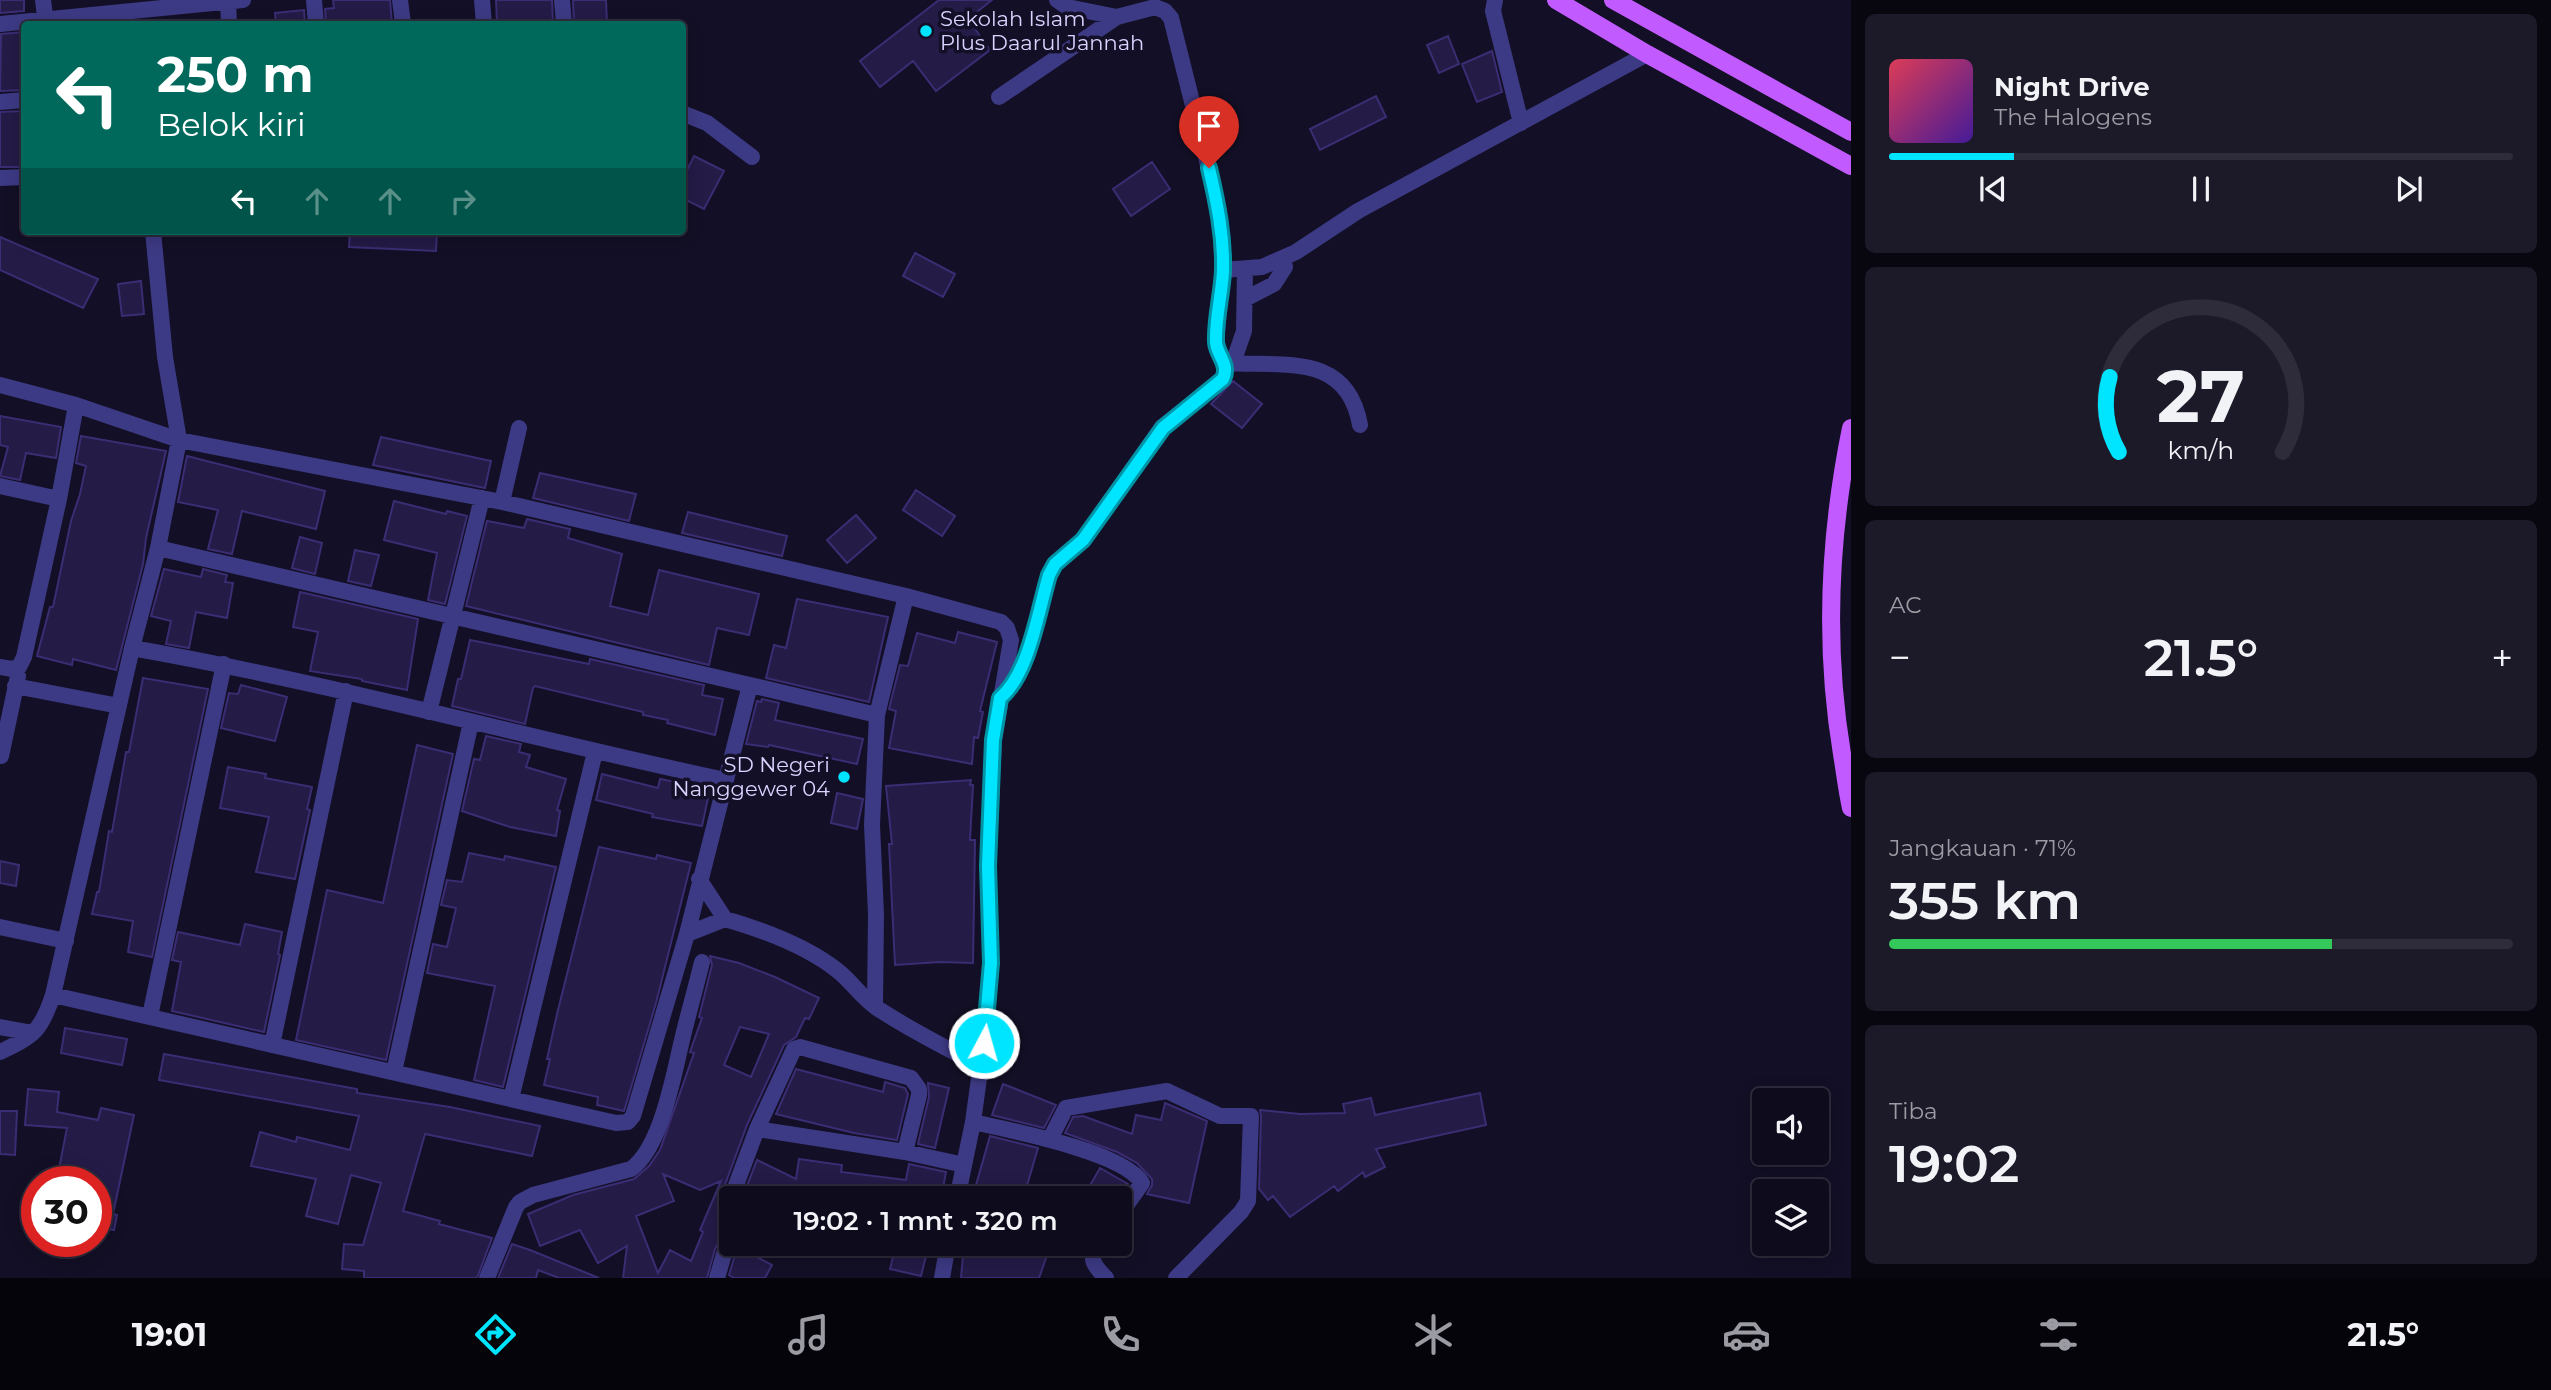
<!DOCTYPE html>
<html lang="id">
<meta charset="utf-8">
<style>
body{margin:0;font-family:Montserrat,sans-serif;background:#1c1929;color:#f1f3f6;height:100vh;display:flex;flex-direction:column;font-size:26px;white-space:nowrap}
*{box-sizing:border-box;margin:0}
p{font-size:23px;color:#9b9ba3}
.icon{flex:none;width:38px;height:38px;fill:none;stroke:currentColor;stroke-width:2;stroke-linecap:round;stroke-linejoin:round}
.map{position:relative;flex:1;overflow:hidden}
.side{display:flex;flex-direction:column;gap:14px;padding:14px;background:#08060f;width:700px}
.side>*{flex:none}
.top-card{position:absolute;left:21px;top:21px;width:665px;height:214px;border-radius:7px;box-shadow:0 4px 18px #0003,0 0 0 2px #2e2b3b;background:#00695c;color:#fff;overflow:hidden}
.buttons{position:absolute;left:1752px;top:1088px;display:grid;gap:14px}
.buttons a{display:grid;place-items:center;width:77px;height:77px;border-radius:7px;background:#0e0b1c;box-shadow:0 4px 18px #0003,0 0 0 2px #2e2b3b;font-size:35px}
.speed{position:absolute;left:21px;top:1166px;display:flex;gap:14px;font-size:35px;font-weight:700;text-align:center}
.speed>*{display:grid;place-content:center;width:91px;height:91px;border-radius:50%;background:#0e0b1c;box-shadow:0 4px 18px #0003,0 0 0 2px #2e2b3b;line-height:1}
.speed .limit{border:10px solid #d22;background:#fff;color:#111}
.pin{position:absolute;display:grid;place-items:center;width:60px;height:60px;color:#fff;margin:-72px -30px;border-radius:50% 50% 50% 0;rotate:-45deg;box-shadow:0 0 7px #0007}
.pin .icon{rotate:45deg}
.me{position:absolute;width:77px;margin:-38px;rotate:6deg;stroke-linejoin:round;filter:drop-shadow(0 0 5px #0008)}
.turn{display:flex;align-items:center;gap:24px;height:147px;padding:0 21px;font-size:32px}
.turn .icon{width:91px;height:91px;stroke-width:2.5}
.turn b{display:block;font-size:49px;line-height:60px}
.lanes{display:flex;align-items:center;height:66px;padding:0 21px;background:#0003;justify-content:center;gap:35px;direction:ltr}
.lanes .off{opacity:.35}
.big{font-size:52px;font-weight:600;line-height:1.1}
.side .widget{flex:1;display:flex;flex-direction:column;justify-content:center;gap:10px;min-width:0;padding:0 24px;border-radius:10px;background:#1c1929}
.side .dial{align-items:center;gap:0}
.dial svg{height:182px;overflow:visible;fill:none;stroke:#2e2b3b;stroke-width:7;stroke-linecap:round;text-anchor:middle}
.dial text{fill:#f1f3f6;stroke:none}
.song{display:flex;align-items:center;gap:21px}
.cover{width:84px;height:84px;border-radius:10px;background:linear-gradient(135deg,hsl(350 70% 55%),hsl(260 70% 35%))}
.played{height:7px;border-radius:4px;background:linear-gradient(90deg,#00e5ff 20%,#2e2b3b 20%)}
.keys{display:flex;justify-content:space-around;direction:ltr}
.heat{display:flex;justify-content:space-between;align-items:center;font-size:38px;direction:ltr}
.charge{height:10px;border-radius:5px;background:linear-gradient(90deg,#34c759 71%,#2e2b3b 0)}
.trip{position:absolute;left:719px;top:1186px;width:413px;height:70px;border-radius:7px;background:#0e0b1c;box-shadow:0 4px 18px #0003,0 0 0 2px #2e2b3b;font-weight:600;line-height:70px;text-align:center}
.menu{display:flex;height:112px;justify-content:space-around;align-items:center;background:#06040b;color:#9b9ba3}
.menu .icon{width:49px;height:49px}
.menu .current{color:#00e5ff}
.menu b{font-size:32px;color:#f1f3f6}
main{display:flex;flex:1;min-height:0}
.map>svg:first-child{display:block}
</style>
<main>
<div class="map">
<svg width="1851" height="1278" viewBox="0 0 1851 1278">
<rect width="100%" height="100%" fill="#130f26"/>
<!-- building -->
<path fill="#241b47" stroke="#3b2d73" stroke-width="2" fill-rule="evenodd" d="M 0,0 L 24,0 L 24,11 L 0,13 Z
M 333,0 L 390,0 L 392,24 L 326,24 L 325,9 L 334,8 Z
M 496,0 L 552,0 L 553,24 L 497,24 Z
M 573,0 L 606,0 L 607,24 L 574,23 Z
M 939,0 L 992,0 L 968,19 L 990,50 L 936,91 L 913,61 L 880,87 L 860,61 Z
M 304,10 L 305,24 L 276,24 L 275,13 Z
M 24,32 L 24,90 L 0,91 L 1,34 Z
M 1448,36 L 1459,64 L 1439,73 L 1427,45 Z
M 1492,51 L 1502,92 L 1477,102 L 1462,64 Z
M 1376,96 L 1386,117 L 1320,150 L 1310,129 Z
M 23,111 L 24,167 L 0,167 L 0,112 Z
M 694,156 L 724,171 L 704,209 L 682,198 L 682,180 Z
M 1152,162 L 1170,189 L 1131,216 L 1113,189 Z
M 350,231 L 437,231 L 436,251 L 349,247 Z
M 0,237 L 98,279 L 83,308 L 0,270 Z
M 915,253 L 955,274 L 943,297 L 903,276 Z
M 141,281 L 144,314 L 122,316 L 118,284 Z
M 1233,381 L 1262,404 L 1242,428 L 1211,404 Z
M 0,416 L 61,427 L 56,458 L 26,453 L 20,480 L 0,476 L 8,447 L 0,445 Z
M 81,436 L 166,451 L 146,538 L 143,564 L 116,670 L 73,659 L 72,665 L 37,656 L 50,607 L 53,607 L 71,521 L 80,494 L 86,466 L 76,463 Z
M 381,437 L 491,461 L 485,488 L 373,465 Z
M 187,456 L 325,491 L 316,529 L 242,511 L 232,554 L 208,549 L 218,510 L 178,502 Z
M 540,473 L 636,494 L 629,521 L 533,498 Z
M 916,490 L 955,516 L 942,536 L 903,510 Z
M 394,501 L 446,514 L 447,511 L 467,516 L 445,604 L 428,600 L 437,553 L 384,540 Z
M 688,512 L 787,536 L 782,556 L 682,533 Z
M 856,515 L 876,538 L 847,563 L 827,540 Z
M 527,519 L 570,529 L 568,538 L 622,554 L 610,606 L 648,615 L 659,570 L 759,594 L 749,635 L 717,628 L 709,665 L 466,606 L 487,521 L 524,528 Z
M 300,537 L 322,543 L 315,574 L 292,568 Z
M 355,550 L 379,555 L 371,586 L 348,581 Z
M 164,569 L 201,577 L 203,569 L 227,575 L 225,582 L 233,583 L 227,618 L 196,612 L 189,648 L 166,644 L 171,621 L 151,616 Z
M 300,592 L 418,619 L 407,690 L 362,681 L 362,679 L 310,671 L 318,632 L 293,627 Z
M 797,599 L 888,617 L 869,702 L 766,678 L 774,645 L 786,648 Z
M 958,632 L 997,642 L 980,711 L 983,712 L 978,738 L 974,737 L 972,764 L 889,748 L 896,711 L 889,709 L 900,665 L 908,666 L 917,633 L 955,643 Z
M 470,640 L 589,664 L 590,659 L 704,685 L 702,695 L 723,699 L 715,735 L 667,723 L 668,720 L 643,715 L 643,712 L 535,686 L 533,688 L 525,724 L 452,706 L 458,679 L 461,679 Z
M 143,678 L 208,689 L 152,957 L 128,952 L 133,921 L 92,914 L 97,892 L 99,892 L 109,831 L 112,832 L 126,752 L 129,752 Z
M 241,685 L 287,697 L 275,741 L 221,728 L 229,693 L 238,694 Z
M 762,699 L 779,703 L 775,720 L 863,739 L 857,764 L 769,745 L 768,747 L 746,744 L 757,701 L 761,702 Z
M 486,736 L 521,744 L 519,752 L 530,755 L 526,767 L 566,779 L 557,810 L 560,811 L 556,836 L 510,827 L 462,811 L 474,759 L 480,760 Z
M 417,745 L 453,754 L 386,1060 L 296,1040 L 327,890 L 383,903 Z
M 228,767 L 266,774 L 265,778 L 312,787 L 307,809 L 310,810 L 295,879 L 256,872 L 269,817 L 220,808 Z
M 602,774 L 658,788 L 660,779 L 710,789 L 702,826 L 652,817 L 653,814 L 596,800 Z
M 971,780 L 970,785 L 973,785 L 970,840 L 975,840 L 973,963 L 940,962 L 895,965 L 889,844 L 892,844 L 886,786 Z
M 837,793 L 863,799 L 857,829 L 831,823 Z
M 599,847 L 656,859 L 657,855 L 691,863 L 656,1003 L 624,1111 L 597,1105 L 598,1097 L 544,1085 L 550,1059 L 547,1059 L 557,1014 Z
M 469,853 L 504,860 L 505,856 L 556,867 L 503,1087 L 474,1080 L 495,986 L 427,973 L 433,944 L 447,947 L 456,908 L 441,905 L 447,880 L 462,882 Z
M 0,861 L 19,865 L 16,886 L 0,883 Z
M 245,924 L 282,932 L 278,954 L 280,955 L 264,1032 L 172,1011 L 181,962 L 172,960 L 178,932 L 240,945 Z
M 710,956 L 739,963 L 775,977 L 819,998 L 809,1019 L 805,1018 L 796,1037 L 784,1045 L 747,1125 L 722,1193 L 724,1202 L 732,1206 L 732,1231 L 723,1235 L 715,1249 L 707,1278 L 623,1278 L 627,1246 L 598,1263 L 580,1230 L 540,1246 L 528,1214 L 573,1195 L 634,1179 L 649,1166 L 660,1150 L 694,1053 L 690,1052 L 702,1018 L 699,1017 L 712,965 ZM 740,1027 L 769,1034 L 751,1077 L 724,1065 ZM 663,1174 L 700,1190 L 721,1181 L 700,1230 L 703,1232 L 691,1261 L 670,1250 L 658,1273 L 636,1216 L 674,1201 Z
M 65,1028 L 127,1039 L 122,1065 L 61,1053 Z
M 164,1054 L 357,1089 L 357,1093 L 450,1107 L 540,1126 L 532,1156 L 425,1134 L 403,1211 L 440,1221 L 439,1224 L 492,1238 L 477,1278 L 364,1278 L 364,1271 L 342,1269 L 344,1244 L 363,1245 L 381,1183 L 351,1175 L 338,1224 L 306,1216 L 316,1179 L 251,1166 L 260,1132 L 296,1142 L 297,1137 L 350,1150 L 359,1116 L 159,1080 Z
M 796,1069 L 883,1092 L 885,1082 L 905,1088 L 908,1094 L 897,1140 L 854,1133 L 776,1114 Z
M 928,1083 L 949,1088 L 935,1148 L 918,1144 L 929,1097 Z
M 1003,1084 L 1056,1105 L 1044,1128 L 992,1115 Z
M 28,1089 L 59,1092 L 57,1112 L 98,1120 L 101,1108 L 134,1115 L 113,1214 L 117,1215 L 114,1230 L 96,1227 L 96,1181 L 57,1179 L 67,1128 L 25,1125 Z
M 1480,1093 L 1486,1125 L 1376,1149 L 1385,1167 L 1365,1177 L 1363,1172 L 1338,1191 L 1334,1186 L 1290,1217 L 1273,1196 L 1268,1200 L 1259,1189 L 1261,1116 L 1260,1110 L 1300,1114 L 1345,1113 L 1343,1104 L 1371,1098 L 1375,1115 Z
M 1165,1103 L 1207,1121 L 1189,1203 L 1147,1194 L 1152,1185 L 1152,1179 L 1137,1163 L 1117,1152 L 1065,1133 L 1073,1117 L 1083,1116 L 1132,1134 L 1136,1115 L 1161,1120 Z
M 0,1111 L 17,1111 L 15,1155 L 0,1154 Z
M 990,1136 L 1038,1148 L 1023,1199 L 972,1199 Z
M 799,1159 L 842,1165 L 841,1172 L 906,1180 L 909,1164 L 946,1172 L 941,1199 L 742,1199 L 757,1160 L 796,1179 Z
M 1100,1168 L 1128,1184 L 1118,1199 L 1082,1199 Z
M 512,1244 L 530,1250 L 599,1278 L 559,1278 L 538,1270 L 536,1278 L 498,1278 Z
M 742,1244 L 760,1244 L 755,1256 L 772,1265 L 765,1278 L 734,1278 L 729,1275 L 734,1258 Z
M 896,1244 L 929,1244 L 921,1276 L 890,1269 Z
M 964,1244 L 1051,1244 L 1039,1278 L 961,1278 Z"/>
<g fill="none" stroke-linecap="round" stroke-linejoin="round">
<!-- street -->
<path stroke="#3d3a85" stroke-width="16" d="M 43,0 L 46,24
M 228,0 L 229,24
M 314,0 L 316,24
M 400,0 L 403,24
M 482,0 L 484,24
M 562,0 L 564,24
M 1057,0 L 1067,7 L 1117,17
M 1495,0 L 1493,11 L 1521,123
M 0,24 L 243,0
M 999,97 L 1117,17 L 1155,7 L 1165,11 L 1171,18 L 1215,193 L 1221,225 L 1223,270 L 1216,342 L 1224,363 L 1226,369 L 1223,379 L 1162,427 L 1083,540 L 1055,564 L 1049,575 C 1039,609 1028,674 1002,696
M 0,102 L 24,100
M 682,113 L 707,123 L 752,157
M 0,178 L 24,177
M 1223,270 L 1262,267 L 1296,252 L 1358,211 L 1647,54
M 1247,298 L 1274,284 L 1285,267 L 1283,259
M 1224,363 C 1282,367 1347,351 1360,425
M 1233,363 L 1244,331 L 1245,270
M 0,385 L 76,405 L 179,440 L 502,502 L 906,596 L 1001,622 L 1007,628 L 1011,640 L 994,740 L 988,865 L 991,963 L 987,1020 L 973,1122 L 957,1199
M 0,486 L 59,499
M 502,502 L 519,428
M 158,548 L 750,685
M 132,648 C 331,683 527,738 725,780
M 0,667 L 12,669 L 19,667 L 24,657 L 59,499 L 76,405
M 15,686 L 119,706
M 429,712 L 482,498
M 1,756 L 18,676
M 699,879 L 725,919
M 0,927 L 66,941
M 687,934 L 725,919 C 763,930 807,946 838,971 C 852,982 862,998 877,1008 C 910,1030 946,1048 981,1066
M 53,995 L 616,1123 L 628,1122 L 633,1116 L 687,934 L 750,685 L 877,715
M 875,1006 L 876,914 L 872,825 L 877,715 L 906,596
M 150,1016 L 224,664
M 0,1027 L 33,1033
M 272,1045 L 346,691
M 0,1052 C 34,1036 41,1031 53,995 L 132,648 L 158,548 L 179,440 L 165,357 L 153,231
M 394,1072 L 471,722
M 511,1099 L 595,752
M 973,1122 C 1009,1130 1124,1152 1142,1183 L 1120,1214
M 1050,1139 L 1066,1108 L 1167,1091 L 1220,1116 L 1251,1116 L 1248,1201 L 1241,1212 L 1176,1278
M 905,1152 L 919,1095 L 919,1089 L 911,1078 L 800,1047 L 794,1049 L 757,1129 L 905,1152 L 964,1165
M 732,1196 L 757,1129
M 1098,1244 C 1087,1258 1095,1267 1106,1278
M 487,1278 L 516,1207 L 520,1202 L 533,1195 L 631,1169 C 662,1147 674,1072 683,1036 C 689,1011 696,987 702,962
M 717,1278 L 724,1254 L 732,1241
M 942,1278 L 948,1244"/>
<!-- primary -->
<path stroke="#c25bff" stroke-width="18" d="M 1556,0 L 1647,54 L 1851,166
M 1613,0 L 1851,132
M 1851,428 C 1829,536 1824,645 1842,754 C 1845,772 1847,790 1851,808"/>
</g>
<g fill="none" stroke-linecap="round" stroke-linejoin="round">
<!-- route casing -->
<g stroke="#0095a6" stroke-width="18">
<path id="route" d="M 984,1043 L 991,963 L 988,866 L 993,740 L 1000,698 C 1029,674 1038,612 1049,575 L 1055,564 L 1083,540 L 1163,428 L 1223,379 C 1230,364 1217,356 1216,342 C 1215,319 1222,294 1223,271 C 1224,236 1217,202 1209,168"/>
</g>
<!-- route -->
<use href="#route" stroke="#00e5ff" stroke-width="12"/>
</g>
<!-- markers -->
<g fill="#00e5ff" stroke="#130f26" stroke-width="2.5">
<circle cx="926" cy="31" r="7"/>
<circle cx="844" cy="777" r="7"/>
</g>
<g text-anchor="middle" stroke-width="7" stroke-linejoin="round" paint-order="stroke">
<!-- poi labels -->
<g font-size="21" fill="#d9d4ff" stroke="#130f26" text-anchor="start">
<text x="940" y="26">Sekolah Islam<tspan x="940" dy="24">Plus Daarul Jannah</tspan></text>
<text x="830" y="772" text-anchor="end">SD Negeri<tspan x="830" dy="24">Nanggewer 04</tspan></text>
</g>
</g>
</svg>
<div class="buttons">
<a><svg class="icon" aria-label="sound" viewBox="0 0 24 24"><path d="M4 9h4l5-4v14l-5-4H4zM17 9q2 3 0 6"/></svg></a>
<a><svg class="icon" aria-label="layers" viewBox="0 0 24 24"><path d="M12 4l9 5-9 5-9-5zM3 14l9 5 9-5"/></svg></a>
</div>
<div class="speed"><div class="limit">30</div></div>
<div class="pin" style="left:1209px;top:168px;background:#d93025"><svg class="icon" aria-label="arrive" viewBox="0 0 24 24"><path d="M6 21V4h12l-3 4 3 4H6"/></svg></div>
<svg class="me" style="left:984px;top:1043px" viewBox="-20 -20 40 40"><circle r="17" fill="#00e5ff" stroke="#fff" stroke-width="3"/><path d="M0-11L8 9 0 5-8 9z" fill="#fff"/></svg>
<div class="trip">19:02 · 1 mnt · 320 m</div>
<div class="top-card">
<div class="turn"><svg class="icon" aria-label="left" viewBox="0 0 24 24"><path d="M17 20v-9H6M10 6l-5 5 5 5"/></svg><div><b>250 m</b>Belok kiri</div></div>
<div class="lanes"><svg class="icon" aria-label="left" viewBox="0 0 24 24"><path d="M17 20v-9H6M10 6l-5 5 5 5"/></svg><svg class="icon off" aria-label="ahead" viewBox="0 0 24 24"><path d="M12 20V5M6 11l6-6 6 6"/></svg><svg class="icon off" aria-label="ahead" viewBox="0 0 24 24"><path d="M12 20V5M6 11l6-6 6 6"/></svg><svg class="icon off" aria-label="right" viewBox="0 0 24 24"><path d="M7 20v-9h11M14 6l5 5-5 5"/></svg></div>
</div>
</div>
<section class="side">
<div class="widget">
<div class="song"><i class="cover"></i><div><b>Night Drive</b><p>The Halogens</p></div></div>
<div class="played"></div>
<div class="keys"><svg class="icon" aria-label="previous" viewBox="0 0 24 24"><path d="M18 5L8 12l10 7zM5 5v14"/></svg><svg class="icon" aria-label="pause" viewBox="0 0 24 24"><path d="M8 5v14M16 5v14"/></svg><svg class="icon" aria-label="next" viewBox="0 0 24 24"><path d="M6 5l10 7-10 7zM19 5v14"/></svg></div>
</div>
<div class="widget dial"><svg viewBox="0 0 100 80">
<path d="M14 69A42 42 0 1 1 86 69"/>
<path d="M14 69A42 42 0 0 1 10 36" stroke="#00e5ff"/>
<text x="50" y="56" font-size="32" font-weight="700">27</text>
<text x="50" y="72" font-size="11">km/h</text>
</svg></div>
<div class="widget"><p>AC</p>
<div class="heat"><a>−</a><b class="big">21.5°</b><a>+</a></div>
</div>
<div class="widget"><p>Jangkauan · 71%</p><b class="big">355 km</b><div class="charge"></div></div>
<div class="widget"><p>Tiba</p><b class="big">19:02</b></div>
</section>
</main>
<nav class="menu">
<b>19:01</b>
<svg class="icon current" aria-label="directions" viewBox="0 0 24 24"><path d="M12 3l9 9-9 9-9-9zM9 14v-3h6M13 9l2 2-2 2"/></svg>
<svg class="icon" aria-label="music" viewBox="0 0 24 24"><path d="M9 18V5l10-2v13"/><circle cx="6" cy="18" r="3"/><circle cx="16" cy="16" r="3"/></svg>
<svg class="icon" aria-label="phone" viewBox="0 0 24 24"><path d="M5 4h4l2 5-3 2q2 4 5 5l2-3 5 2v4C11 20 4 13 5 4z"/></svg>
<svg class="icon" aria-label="climate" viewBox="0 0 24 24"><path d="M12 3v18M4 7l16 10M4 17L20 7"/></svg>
<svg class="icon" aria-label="car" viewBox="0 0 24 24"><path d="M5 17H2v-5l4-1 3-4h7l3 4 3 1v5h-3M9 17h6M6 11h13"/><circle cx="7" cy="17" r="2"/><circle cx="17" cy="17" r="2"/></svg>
<svg class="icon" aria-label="filters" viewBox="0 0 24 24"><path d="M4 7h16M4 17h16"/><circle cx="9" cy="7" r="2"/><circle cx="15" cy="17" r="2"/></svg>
<b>21.5°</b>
</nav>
